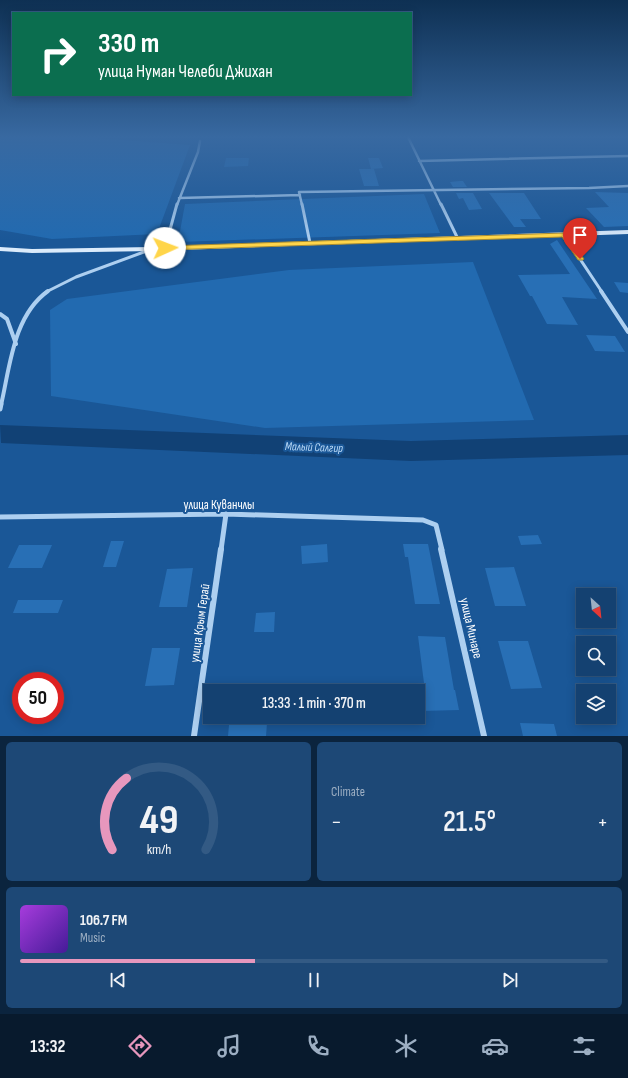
<!DOCTYPE html>
<meta charset="utf-8">
<style>
body{margin:0;font-family:"Sofia Sans Condensed",sans-serif;background:#1d4876;color:#f1f3f6;height:100vh;display:flex;flex-direction:column;font-size:15px;white-space:nowrap}
*{box-sizing:border-box;margin:0}
p{font-size:13px;color:#9dafc3}
.icon{flex:none;width:22px;height:22px;fill:none;stroke:currentColor;stroke-width:2;stroke-linecap:round;stroke-linejoin:round}
.map{position:relative;height:736px;overflow:hidden}
.side{display:flex;flex-direction:column;gap:6px;padding:6px;background:#0b243e;flex:1}
.side>*{flex:none}
.hud{position:absolute;left:12px;top:12px;width:400px;height:84px;border-radius:0px;box-shadow:0 2px 10px #0003,0 0 0 1px #335a84;background:#0b6e4f;color:#fff;overflow:hidden}
.needle{width:26px;rotate:153deg}
.tools{position:absolute;left:576px;top:588px;display:grid;gap:8px}
.tools a{display:grid;place-items:center;width:40px;height:40px;border-radius:0px;background:#144171;box-shadow:0 2px 10px #0003,0 0 0 1px #335a84;font-size:20px}
.speed{position:absolute;left:12px;top:672px;display:flex;gap:8px;font-size:20px;font-weight:700;text-align:center}
.speed>*{display:grid;place-content:center;width:52px;height:52px;border-radius:50%;background:#144171;box-shadow:0 2px 10px #0003,0 0 0 1px #335a84;line-height:1}
.speed .limit{border:6px solid #d22;background:#fff;color:#111}
.pin{position:absolute;display:grid;place-items:center;width:34px;height:34px;color:#fff;margin:-41px -17px;border-radius:50% 50% 50% 0;rotate:-45deg;box-shadow:0 0 4px #0007}
.pin .icon{rotate:45deg}
.me{position:absolute;width:44px;margin:-22px;rotate:88deg;stroke-linejoin:round;filter:drop-shadow(0 0 3px #0008)}
.turn{display:flex;align-items:center;gap:14px;height:84px;padding:0 20px;font-size:18px}
.turn .icon{width:52px;height:52px;stroke-width:2.5}
.turn b{display:block;font-size:28px;line-height:34px}
.big{font-size:30px;font-weight:600;line-height:1.1}
.side .tile{flex:1;display:flex;flex-direction:column;justify-content:center;gap:6px;min-width:0;padding:0 14px;border-radius:6px;background:#1d4876}
.side .dial{align-items:center;gap:0}
.dial svg{height:104px;overflow:visible;fill:none;stroke:#335a84;stroke-width:7;stroke-linecap:round;text-anchor:middle}
.dial text{fill:#f1f3f6;stroke:none}
.song{display:flex;align-items:center;gap:12px}
.cover{width:48px;height:48px;border-radius:6px;background:linear-gradient(135deg,hsl(280 70% 55%),hsl(260 70% 35%))}
.played{height:4px;border-radius:2px;background:linear-gradient(90deg,#e797bd 40%,#335a84 40%)}
.keys{display:flex;justify-content:space-around;direction:ltr}
.heat{display:flex;justify-content:space-between;align-items:center;font-size:22px;direction:ltr}
.side .tiles{flex:1;display:grid;gap:6px;grid-template-columns:1fr 1fr}
.tile:last-child{grid-column:span 2}
.trip{position:absolute;left:203px;top:684px;width:222px;height:40px;border-radius:0px;background:#144171;box-shadow:0 2px 10px #0003,0 0 0 1px #335a84;font-weight:600;line-height:40px;text-align:center}
.menu{display:flex;height:64px;justify-content:space-around;align-items:center;background:#081a2d;color:#9dafc3}
.menu .icon{width:28px;height:28px}
.menu .on{color:#e797bd}
.menu b{font-size:18px;color:#f1f3f6}
.map>svg:first-child{display:block}
</style>
<div class="map">
<svg width="628" height="736" viewBox="0 0 628 736">
<rect width="100%" height="100%" fill="#1a5797"/>
<!-- green -->
<path fill="#226ab0" d="M 0,137 L 80,137 L 190,145 L 157,234 L 52,239 L 0,230 Z
M 226,158 L 249,158 L 248,166 L 224,167 Z
M 424,194 L 440,233 L 178,242 L 185,204 Z
M 473,262 L 534,420 L 265,428 L 51,396 L 50,310 L 67,299 L 289,270 Z"/>
<g fill="none" stroke-linecap="round" stroke-linejoin="round">
<!-- river -->
<path fill="#114175" fill-rule="evenodd" d="M 0,425 L 411,441 L 628,435 L 628,455 L 411,461 L 1,443 Z"/>
</g>
<!-- building -->
<path fill="#286fb5" d="M 368,158 L 379,158 L 383,168 L 371,169 Z
M 359,169 L 374,169 L 379,186 L 364,186 Z
M 460,181 L 463,181 L 467,187 L 453,187 L 450,182 Z
M 595,192 L 628,193 L 628,226 L 604,227 L 586,208 L 609,207 Z
M 456,193 L 473,193 L 482,209 L 469,210 L 463,198 L 459,199 Z
M 489,193 L 524,193 L 541,219 L 520,219 L 526,227 L 514,227 Z
M 557,240 L 597,299 L 562,297 L 578,325 L 547,324 L 532,296 L 530,296 L 518,275 L 570,274 L 550,244 Z
M 614,282 L 628,283 L 628,293 L 620,292 Z
M 586,335 L 615,336 L 625,352 L 595,351 Z
M 538,535 L 542,544 L 521,545 L 518,536 Z
M 111,541 L 124,541 L 116,567 L 103,567 Z
M 327,544 L 328,562 L 302,564 L 301,546 Z
M 403,544 L 428,544 L 440,604 L 415,604 L 408,557 L 405,557 Z
M 19,545 L 52,545 L 42,568 L 8,568 Z
M 514,567 L 526,606 L 495,606 L 485,568 Z
M 193,568 L 187,607 L 159,607 L 167,569 Z
M 18,600 L 63,600 L 58,613 L 13,613 Z
M 275,612 L 274,632 L 254,632 L 256,613 Z
M 418,636 L 445,637 L 454,690 L 455,690 L 459,710 L 420,711 L 417,691 L 425,691 Z
M 498,641 L 528,641 L 542,688 L 511,689 Z
M 152,648 L 180,648 L 174,685 L 145,686 Z
M 267,723 L 266,736 L 228,736 L 229,725 Z
M 520,723 L 554,724 L 557,736 L 523,736 Z"/>
<g fill="none" stroke-linecap="round" stroke-linejoin="round">
<!-- street-far4 -->
<path stroke="#adcff0" stroke-width="2.5" d="M 408,137 L 441,205
M 419,161 L 628,156
M 179,198 L 300,195
M 177,205 L 198,152 L 200,141
M 302,205 L 299,192 L 589,188 L 628,186"/>
<!-- street-far3 -->
<path stroke="#adcff0" stroke-width="3" d="M 302,204 L 310,243
M 441,204 L 458,239
M 564,235 L 602,292
M 165,248 L 177,204
M 46,292 L 76,277 L 152,249"/>
<!-- street-far2 -->
<path stroke="#adcff0" stroke-width="4" d="M 601,291 L 628,332
M 0,314 L 7,319 L 16,344
M 1,405 C 10,367 13,316 48,291"/>
<!-- street-far1 -->
<path stroke="#adcff0" stroke-width="5" d="M 0,409 L 1,404
M 0,517 L 226,514 L 423,520 L 436,525 L 442,550
M 221,550 L 226,514"/>
<!-- street -->
<path stroke="#adcff0" stroke-width="6" d="M 441,549 L 484,736
M 194,736 L 221,549"/>
<!-- secondary -->
<path fill="#dbebfb" fill-rule="evenodd" d="M 628,230 L 628,234 L 152,251 L 32,253 L 0,251 L 0,247 L 32,249 L 152,247 Z"/>
</g>
<!-- sky -->
<linearGradient id="sky" x2="0" y2="1"><stop stop-color="#0e3053"/><stop offset="0.57" stop-color="#3869a1"/><stop offset="1" stop-color="#3869a1" stop-opacity="0"/></linearGradient>
<rect width="628" height="240" fill="url(#sky)"/>
<!-- route -->
<path fill="#ffd54a" stroke="#a68a30" d="M 564,233 L 566,233 L 584,259 L 583,260 L 578,260 L 562,237 L 165,250 L 162,248 L 165,246 Z"/>
<g text-anchor="middle" stroke-width="4" stroke-linejoin="round" paint-order="stroke">
<!-- water labels -->
<g font-size="12" font-style="italic" fill="#b9d9f7" stroke="#1a5797">
<text transform="translate(314 447) rotate(2)" y="4">Малый Салгир</text>
</g>
<!-- near-street labels -->
<g font-size="13" fill="#fff" stroke="#1a5797">
<text x="219" y="509">улица Куванчлы</text>
<text transform="translate(199 623) rotate(-82)" y="5">улица Крым Герай</text>
<text transform="translate(472 628) rotate(77)" y="5">улица Минаре</text>
</g>
</g>
</svg>
<div class="tools">
<a><svg class="needle" viewBox="-14 -14 28 28"><path d="M0-13l5 13h-10z" fill="#e53935"/><path d="M0 13l5-13h-10z" fill="#9dafc3"/></svg></a>
<a><svg class="icon" aria-label="search" viewBox="0 0 24 24"><circle cx="10" cy="10" r="6"/><path d="M15 15l6 6"/></svg></a>
<a><svg class="icon" aria-label="layers" viewBox="0 0 24 24"><path d="M12 4l9 5-9 5-9-5zM3 14l9 5 9-5"/></svg></a>
</div>
<div class="speed"><div class="limit">50</div></div>
<div class="pin" style="left:580px;top:259px;background:#d93025"><svg class="icon" aria-label="arrive" viewBox="0 0 24 24"><path d="M6 21V4h12l-3 4 3 4H6"/></svg></div>
<svg class="me" style="left:165px;top:248px" viewBox="-20 -20 40 40"><circle r="19" fill="#fff"/><path d="M0-13L10 11 0 6-10 11z" fill="#ffd54a"/></svg>
<div class="trip">13:33 · 1 min · 370 m</div>
<div class="hud">
<div class="turn"><svg class="icon" aria-label="right" viewBox="0 0 24 24"><path d="M7 20v-9h11M14 6l5 5-5 5"/></svg><div><b>330 m</b>улица Нуман Челеби Джихан</div></div>
</div>
</div>
<section class="side">
<div class="tiles">
<div class="tile dial"><svg viewBox="0 0 100 80">
<path d="M14 69A42 42 0 1 1 86 69"/>
<path d="M14 69A42 42 0 0 1 25 14" stroke="#e797bd"/>
<text x="50" y="56" font-size="32" font-weight="700">49</text>
<text x="50" y="72" font-size="11">km/h</text>
</svg></div>
<div class="tile"><p>Climate</p>
<div class="heat"><a>−</a><b class="big">21.5°</b><a>+</a></div>
</div>
<div class="tile">
<div class="song"><i class="cover"></i><div><b>106.7 FM</b><p>Music</p></div></div>
<div class="played"></div>
<div class="keys"><svg class="icon" aria-label="previous" viewBox="0 0 24 24"><path d="M18 5L8 12l10 7zM5 5v14"/></svg><svg class="icon" aria-label="pause" viewBox="0 0 24 24"><path d="M8 5v14M16 5v14"/></svg><svg class="icon" aria-label="next" viewBox="0 0 24 24"><path d="M6 5l10 7-10 7zM19 5v14"/></svg></div>
</div>
</div>
</section>
<nav class="menu">
<b>13:32</b>
<svg class="icon on" aria-label="directions" viewBox="0 0 24 24"><path d="M12 3l9 9-9 9-9-9zM9 14v-3h6M13 9l2 2-2 2"/></svg>
<svg class="icon" aria-label="music" viewBox="0 0 24 24"><path d="M9 18V5l10-2v13"/><circle cx="6" cy="18" r="3"/><circle cx="16" cy="16" r="3"/></svg>
<svg class="icon" aria-label="phone" viewBox="0 0 24 24"><path d="M5 4h4l2 5-3 2q2 4 5 5l2-3 5 2v4C11 20 4 13 5 4z"/></svg>
<svg class="icon" aria-label="climate" viewBox="0 0 24 24"><path d="M12 3v18M4 7l16 10M4 17L20 7"/></svg>
<svg class="icon" aria-label="car" viewBox="0 0 24 24"><path d="M5 17H2v-5l4-1 3-4h7l3 4 3 1v5h-3M9 17h6M6 11h13"/><circle cx="7" cy="17" r="2"/><circle cx="17" cy="17" r="2"/></svg>
<svg class="icon" aria-label="filters" viewBox="0 0 24 24"><path d="M4 7h16M4 17h16"/><circle cx="9" cy="7" r="2"/><circle cx="15" cy="17" r="2"/></svg>
</nav>
